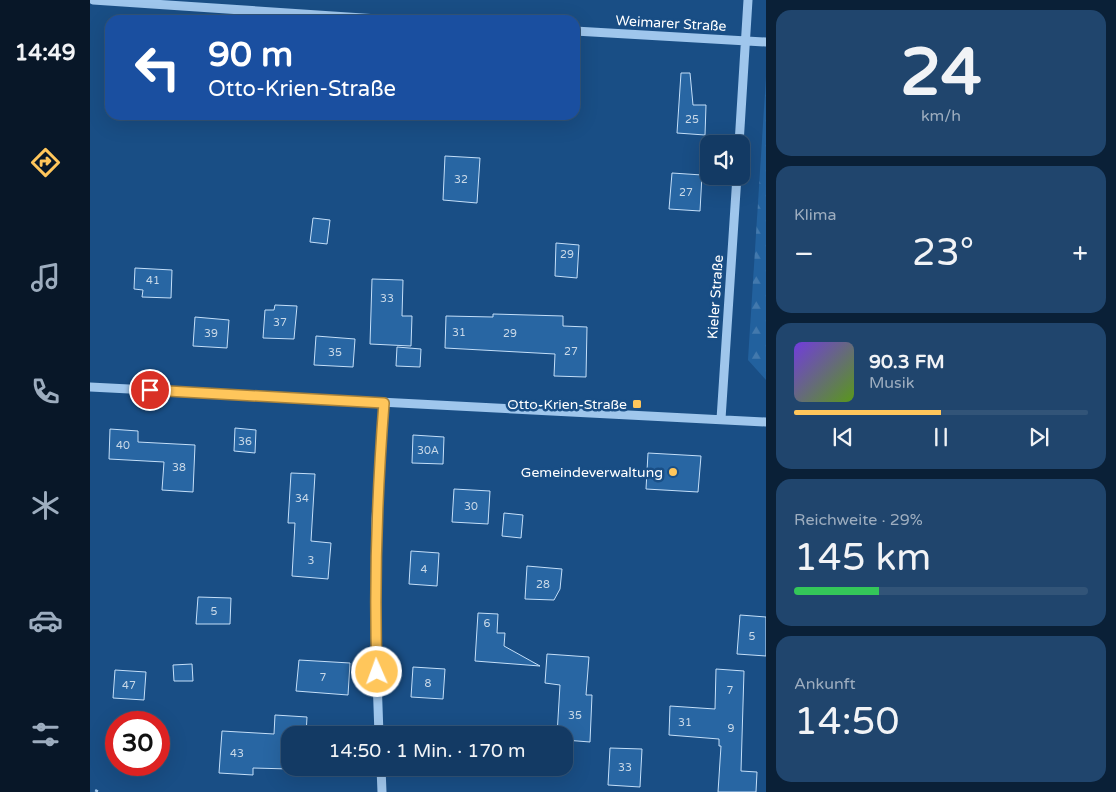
<!DOCTYPE html>
<html lang="de">
<meta charset="utf-8">
<style>
body{margin:0;font-family:"Varela Round",sans-serif;background:#20456d;color:#f1f3f6;height:100vh;display:flex;flex-direction:column;font-size:19px;white-space:nowrap}
*{box-sizing:border-box;margin:0}
p{font-size:16px;color:#9dadbf}
.icon{flex:none;width:28px;height:28px;fill:none;stroke:currentColor;stroke-width:2;stroke-linecap:round;stroke-linejoin:round}
.map{position:relative;flex:1;overflow:hidden}
.panel{display:flex;flex-direction:column;gap:10px;padding:10px;background:#0a2037;width:350px}
.panel>*{flex:none}
.banner{position:absolute;left:15px;top:15px;width:475px;height:105px;border-radius:15px;box-shadow:0 5px 20px #0002,0 0 0 1px #325478;background:#1a4fa0;color:#fff;overflow:hidden}
.tools{position:absolute;left:610px;top:135px;display:grid;gap:10px}
.tools a{display:grid;place-items:center;width:50px;height:50px;border-radius:10px;background:#133a64;box-shadow:0 5px 20px #0002,0 0 0 1px #325478;font-size:25px}
.speed{position:absolute;left:15px;top:711px;display:flex;gap:10px;font-size:25px;font-weight:700;text-align:center}
.speed>*{display:grid;place-content:center;width:65px;height:65px;border-radius:50%;background:#133a64;box-shadow:0 5px 20px #0002,0 0 0 1px #325478;line-height:1}
.speed .limit{border:8px solid #d22;background:#fff;color:#111}
.pin{position:absolute;display:grid;place-items:center;width:42px;height:42px;color:#fff;margin:-21px;border:2px solid #fff;border-radius:50%;box-shadow:0 1px 5px #0007}
.me{position:absolute;width:55px;margin:-28px;rotate:358deg;stroke-linejoin:round;filter:drop-shadow(0 0 4px #0008)}
.turn{display:flex;align-items:center;gap:18px;height:105px;padding:0 20px;font-size:22px}
.turn .icon{width:65px;height:65px;stroke-width:2.5}
.turn b{display:block;font-size:35px;line-height:42px}
.big{font-size:38px;font-weight:600;line-height:1.1}
.panel .card{flex:1;display:flex;flex-direction:column;justify-content:center;gap:8px;min-width:0;padding:0 18px;border-radius:15px;background:#20456d}
.panel .dial{align-items:center;gap:0}
.dial b{font-size:65px;line-height:1}
.song{display:flex;align-items:center;gap:15px}
.cover{width:60px;height:60px;border-radius:8px;background:linear-gradient(135deg,hsl(260 70% 55%),hsl(90 70% 35%))}
.played{height:5px;border-radius:2px;background:linear-gradient(90deg,#ffc65b 50%,#325478 50%)}
.keys{display:flex;justify-content:space-around;direction:ltr}
.heat{display:flex;justify-content:space-between;align-items:center;font-size:28px;direction:ltr}
.charge{height:8px;border-radius:4px;background:linear-gradient(90deg,#34c759 29%,#325478 0)}
.trip{position:absolute;left:191px;top:726px;width:292px;height:50px;border-radius:15px;background:#133a64;box-shadow:0 5px 20px #0002,0 0 0 1px #325478;font-weight:600;line-height:50px;text-align:center}
main{display:flex;flex:1;min-height:0}
.dock{display:flex;flex-direction:column;width:90px;justify-content:space-around;align-items:center;background:#081728;color:#9dadbf}
.dock .icon{width:35px;height:35px}
.dock .selected{color:#ffc65b}
.dock b{font-size:22px;color:#f1f3f6}
.map>svg:first-child{display:block}
</style>
<main>
<nav class="dock">
<b>14:49</b>
<svg class="icon selected" aria-label="directions" viewBox="0 0 24 24"><path d="M12 3l9 9-9 9-9-9zM9 14v-3h6M13 9l2 2-2 2"/></svg>
<svg class="icon" aria-label="music" viewBox="0 0 24 24"><path d="M9 18V5l10-2v13"/><circle cx="6" cy="18" r="3"/><circle cx="16" cy="16" r="3"/></svg>
<svg class="icon" aria-label="phone" viewBox="0 0 24 24"><path d="M5 4h4l2 5-3 2q2 4 5 5l2-3 5 2v4C11 20 4 13 5 4z"/></svg>
<svg class="icon" aria-label="climate" viewBox="0 0 24 24"><path d="M12 3v18M4 7l16 10M4 17L20 7"/></svg>
<svg class="icon" aria-label="car" viewBox="0 0 24 24"><path d="M5 17H2v-5l4-1 3-4h7l3 4 3 1v5h-3M9 17h6M6 11h13"/><circle cx="7" cy="17" r="2"/><circle cx="17" cy="17" r="2"/></svg>
<svg class="icon" aria-label="filters" viewBox="0 0 24 24"><path d="M4 7h16M4 17h16"/><circle cx="9" cy="7" r="2"/><circle cx="15" cy="17" r="2"/></svg>
</nav>
<div class="map">
<svg width="676" height="792" viewBox="0 0 676 792">
<defs>
<pattern id="forest-firs" width="22" height="20" patternUnits="userSpaceOnUse" patternTransform="scale(1.25)"><rect width="22" height="20" fill="#22619e"/><path d="M5 1l3.5 6h-7zM16 11l3.5 6h-7z" fill="#4379ad"/></pattern>
</defs>
<rect width="100%" height="100%" fill="#194e85"/>
<!-- forest -->
<path fill="url(#forest-firs)" d="M 676,77 L 676,380 L 658,360 Z"/>
<!-- building -->
<path fill="#2866a3" stroke="#c4dff9" d="M 591,73 L 600,73 L 603,105 L 616,105 L 615,135 L 587,133 Z
M 355,156 L 390,158 L 387,203 L 353,200 Z
M 582,173 L 612,175 L 610,211 L 579,209 Z
M 223,218 L 240,220 L 237,244 L 220,242 Z
M 466,243 L 489,245 L 487,278 L 465,276 Z
M 45,268 L 82,270 L 81,298 L 52,297 L 53,290 L 44,289 Z
M 282,279 L 313,280 L 312,316 L 322,316 L 321,346 L 280,344 Z
M 185,305 L 207,306 L 204,339 L 173,338 L 175,310 L 184,310 Z
M 403,314 L 473,316 L 473,326 L 497,327 L 496,377 L 464,376 L 465,354 L 355,348 L 356,316 L 403,317 Z
M 105,317 L 139,320 L 137,348 L 103,346 Z
M 226,336 L 265,339 L 263,367 L 224,365 Z
M 307,347 L 331,349 L 330,367 L 306,366 Z
M 145,428 L 166,430 L 165,453 L 144,451 Z
M 20,429 L 48,431 L 48,442 L 105,445 L 103,492 L 72,490 L 74,462 L 19,459 Z
M 323,435 L 354,437 L 353,464 L 322,463 Z
M 558,453 L 611,456 L 608,492 L 556,489 Z
M 201,473 L 225,474 L 221,541 L 241,543 L 238,579 L 202,576 L 205,523 L 198,523 Z
M 364,489 L 400,491 L 398,524 L 362,522 Z
M 414,513 L 433,515 L 431,538 L 412,536 Z
M 321,551 L 349,553 L 347,586 L 319,584 Z
M 437,566 L 472,569 L 470,589 L 464,600 L 435,599 Z
M 108,597 L 141,598 L 140,624 L 106,624 Z
M 388,613 L 408,614 L 407,633 L 415,633 L 414,646 L 450,666 L 385,661 Z
M 650,615 L 676,617 L 676,656 L 647,654 Z
M 457,654 L 499,657 L 496,695 L 502,695 L 500,742 L 475,740 L 475,735 L 467,735 L 470,685 L 455,683 Z
M 209,660 L 260,663 L 258,695 L 206,691 Z
M 102,664 L 103,681 L 84,681 L 83,665 Z
M 323,667 L 355,669 L 353,699 L 321,697 Z
M 626,669 L 654,671 L 651,771 L 667,772 L 666,792 L 628,792 L 631,746 L 629,746 L 629,739 L 579,735 L 580,706 L 625,709 Z
M 25,670 L 56,672 L 54,700 L 23,698 Z
M 185,715 L 217,717 L 216,735 L 200,735 L 200,769 L 163,768 L 163,775 L 129,773 L 132,731 L 184,734 Z
M 520,748 L 552,749 L 550,787 L 518,785 Z"/>
<g fill="none" stroke-linecap="round" stroke-linejoin="round">
<!-- path -->
<path stroke="#9fc6ec" stroke-width="3" stroke-dasharray="2.5 4" stroke-linecap="butt" d="M 6,792 L 8,788"/>
<!-- minor -->
<path stroke="#9fc6ec" stroke-width="9" d="M 3,0 L 303,20
M 485,31 L 676,42
M 649,144 L 658,0
M 0,387 L 676,422
M 631,419 L 647,176
M 289,735 L 285,620 L 286,519 L 294,403
M 291,768 L 292,792"/>
</g>
<g fill="none" stroke-linecap="round" stroke-linejoin="round">
<!-- route casing -->
<g stroke="#a6813b" stroke-width="12">
<path id="route" d="M 60,390 L 294,403 C 287,493 284,582 287,672"/>
</g>
<!-- route -->
<use href="#route" stroke="#ffc65b" stroke-width="9"/>
</g>
<!-- markers -->
<g fill="#ffc65b" stroke="#194e85" stroke-width="2">
<rect x="542" y="399" width="10" height="10" rx="2.5"/>
<circle cx="583" cy="472" r="5"/>
</g>
<g text-anchor="middle" stroke-width="5" stroke-linejoin="round" paint-order="stroke">
<!-- number labels -->
<g font-size="11" fill="#c9d9e8">
<text x="602" y="123">25</text>
<text x="371" y="183">32</text>
<text x="596" y="196">27</text>
<text x="477" y="258">29</text>
<text x="63" y="284">41</text>
<text x="297" y="302">33</text>
<text x="190" y="326">37</text>
<text x="369" y="336">31</text>
<text x="121" y="337">39</text>
<text x="420" y="337">29</text>
<text x="481" y="355">27</text>
<text x="245" y="356">35</text>
<text x="155" y="445">36</text>
<text x="33" y="449">40</text>
<text x="338" y="454">30A</text>
<text x="89" y="471">38</text>
<text x="212" y="502">34</text>
<text x="381" y="510">30</text>
<text x="221" y="564">3</text>
<text x="334" y="573">4</text>
<text x="453" y="588">28</text>
<text x="124" y="615">5</text>
<text x="397" y="627">6</text>
<text x="662" y="640">5</text>
<text x="233" y="681">7</text>
<text x="338" y="687">8</text>
<text x="39" y="689">47</text>
<text x="640" y="694">7</text>
<text x="485" y="719">35</text>
<text x="595" y="726">31</text>
<text x="641" y="732">9</text>
<text x="147" y="757">43</text>
<text x="535" y="771">33</text>
</g>
<!-- street labels -->
<g font-size="14" fill="#fff" stroke="#194e85">
<text transform="translate(581 23) rotate(3)" y="5">Weimarer Straße</text>
<text transform="translate(625 297) rotate(-86)" y="5">Kieler Straße</text>
</g>
<!-- poi labels -->
<g font-size="14" fill="#fff" stroke="#194e85" text-anchor="end">
<text x="537" y="409">Otto-Krien-Straße</text>
<text x="573" y="477">Gemeindeverwaltung</text>
</g>
</g>
</svg>
<div class="tools">
<a><svg class="icon" aria-label="sound" viewBox="0 0 24 24"><path d="M4 9h4l5-4v14l-5-4H4zM17 9q2 3 0 6"/></svg></a>
</div>
<div class="speed"><div class="limit">30</div></div>
<div class="pin" style="left:60px;top:390px;background:#d93025"><svg class="icon" aria-label="arrive" viewBox="0 0 24 24"><path d="M6 21V4h12l-3 4 3 4H6"/></svg></div>
<svg class="me" style="left:287px;top:672px" viewBox="-20 -20 40 40"><circle r="17" fill="#ffc65b" stroke="#fff" stroke-width="3"/><path d="M0-11L8 9 0 5-8 9z" fill="#fff"/></svg>
<div class="trip">14:50 · 1 Min. · 170 m</div>
<div class="banner">
<div class="turn"><svg class="icon" aria-label="left" viewBox="0 0 24 24"><path d="M17 20v-9H6M10 6l-5 5 5 5"/></svg><div><b>90 m</b>Otto-Krien-Straße</div></div>
</div>
</div>
<section class="panel">
<div class="card dial"><b>24</b><p>km/h</p></div>
<div class="card"><p>Klima</p>
<div class="heat"><a>−</a><b class="big">23°</b><a>+</a></div>
</div>
<div class="card">
<div class="song"><i class="cover"></i><div><b>90.3 FM</b><p>Musik</p></div></div>
<div class="played"></div>
<div class="keys"><svg class="icon" aria-label="previous" viewBox="0 0 24 24"><path d="M18 5L8 12l10 7zM5 5v14"/></svg><svg class="icon" aria-label="pause" viewBox="0 0 24 24"><path d="M8 5v14M16 5v14"/></svg><svg class="icon" aria-label="next" viewBox="0 0 24 24"><path d="M6 5l10 7-10 7zM19 5v14"/></svg></div>
</div>
<div class="card"><p>Reichweite · 29%</p><b class="big">145 km</b><div class="charge"></div></div>
<div class="card"><p>Ankunft</p><b class="big">14:50</b></div>
</section>
</main>
